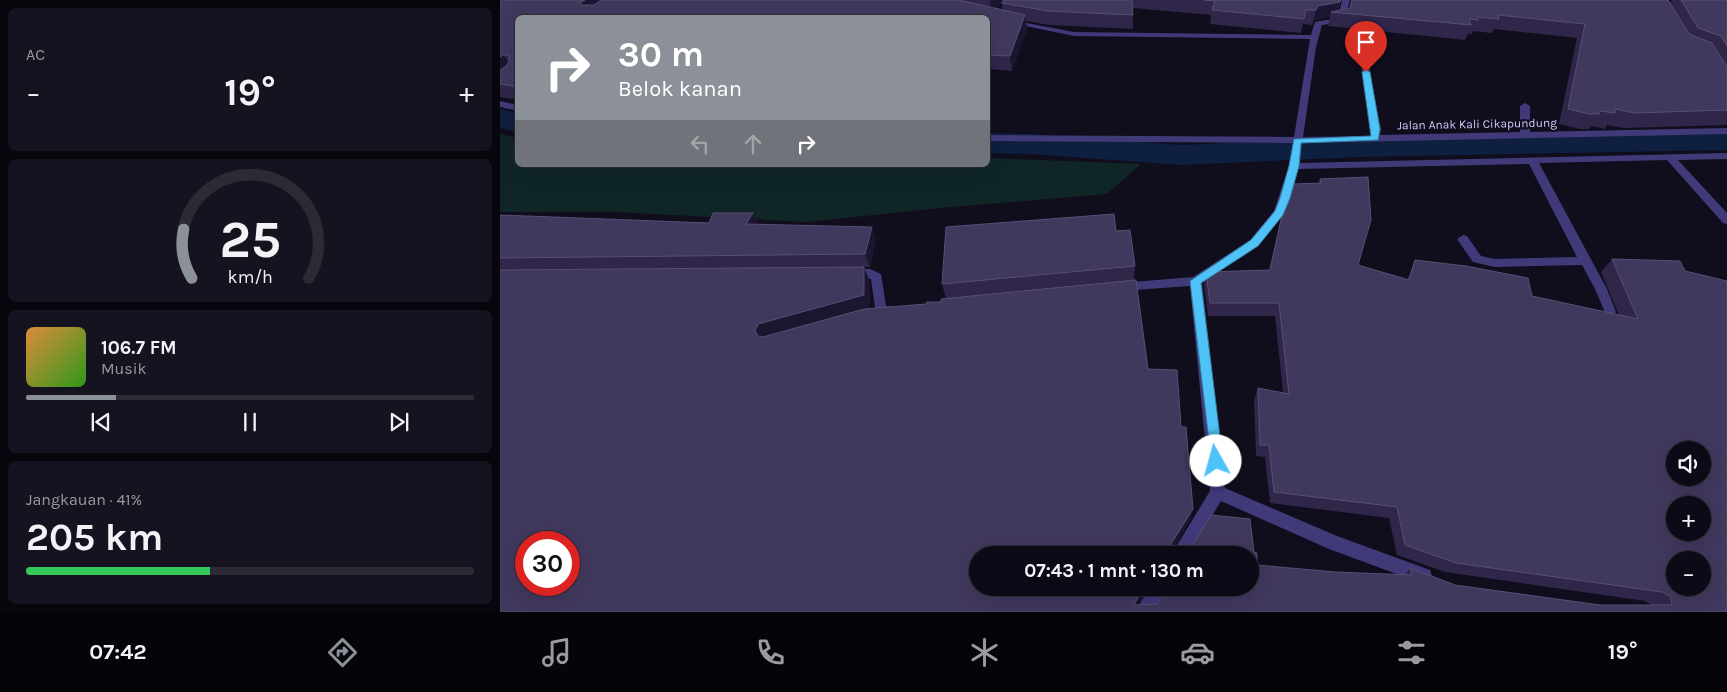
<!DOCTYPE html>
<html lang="id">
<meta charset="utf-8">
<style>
body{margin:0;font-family:Karla,sans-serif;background:#15131f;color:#f1f3f6;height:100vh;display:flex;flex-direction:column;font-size:19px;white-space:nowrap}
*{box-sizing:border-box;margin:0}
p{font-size:16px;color:#9a9aa1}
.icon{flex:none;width:28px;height:28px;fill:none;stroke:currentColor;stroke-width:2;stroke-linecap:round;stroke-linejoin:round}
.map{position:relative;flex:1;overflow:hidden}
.sheet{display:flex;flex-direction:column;gap:8px;padding:8px;background:#07060c;width:500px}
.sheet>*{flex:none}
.guide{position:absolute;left:15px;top:15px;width:475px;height:152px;border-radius:8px;box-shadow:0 5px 20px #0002,0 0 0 1px #2c2b35;background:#8c9099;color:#fff;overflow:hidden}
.tools{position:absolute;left:1166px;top:441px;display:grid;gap:10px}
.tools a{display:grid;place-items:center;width:45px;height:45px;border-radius:50%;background:#0c0a16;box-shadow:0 5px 20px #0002,0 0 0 1px #2c2b35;font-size:25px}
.speed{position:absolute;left:15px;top:531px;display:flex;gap:10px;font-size:25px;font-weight:700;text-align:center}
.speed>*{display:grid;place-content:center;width:65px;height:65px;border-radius:50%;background:#0c0a16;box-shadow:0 5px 20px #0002,0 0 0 1px #2c2b35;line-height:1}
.speed .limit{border:8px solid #d22;background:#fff;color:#111}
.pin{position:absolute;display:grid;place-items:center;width:42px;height:42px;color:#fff;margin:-51px -21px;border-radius:50% 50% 50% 0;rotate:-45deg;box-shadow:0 0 5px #0007}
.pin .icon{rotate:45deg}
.me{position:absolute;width:55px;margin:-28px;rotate:353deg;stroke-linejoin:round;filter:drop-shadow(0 0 4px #0008)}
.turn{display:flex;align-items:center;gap:18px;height:105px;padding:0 20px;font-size:22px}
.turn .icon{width:65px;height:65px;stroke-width:2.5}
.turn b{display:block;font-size:35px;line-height:42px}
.lanes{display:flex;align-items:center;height:48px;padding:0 20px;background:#0003;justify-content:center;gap:25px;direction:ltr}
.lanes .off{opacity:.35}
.big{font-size:38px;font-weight:700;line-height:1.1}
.sheet .tile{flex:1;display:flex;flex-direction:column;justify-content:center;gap:8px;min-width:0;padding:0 18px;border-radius:8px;background:#15131f}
.sheet .dial{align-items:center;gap:0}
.dial svg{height:130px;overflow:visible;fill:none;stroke:#2c2b35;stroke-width:7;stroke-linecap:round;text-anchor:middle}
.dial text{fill:#f1f3f6;stroke:none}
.song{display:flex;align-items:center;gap:15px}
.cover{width:60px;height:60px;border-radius:8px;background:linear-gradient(135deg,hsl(30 70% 55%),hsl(110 70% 35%))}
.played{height:5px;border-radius:2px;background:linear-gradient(90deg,#8c9099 20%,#2c2b35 20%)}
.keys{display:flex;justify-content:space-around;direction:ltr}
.heat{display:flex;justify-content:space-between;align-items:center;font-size:28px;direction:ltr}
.charge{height:8px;border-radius:4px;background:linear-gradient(90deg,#34c759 41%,#2c2b35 0)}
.trip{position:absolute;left:469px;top:546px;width:290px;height:50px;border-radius:25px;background:#0c0a16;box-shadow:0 5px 20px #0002,0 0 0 1px #2c2b35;font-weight:700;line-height:50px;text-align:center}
.tabs{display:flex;height:80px;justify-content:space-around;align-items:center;background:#050409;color:#9a9aa1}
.tabs .icon{width:35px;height:35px}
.tabs .active{color:#8c9099}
.tabs b{font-size:22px;color:#f1f3f6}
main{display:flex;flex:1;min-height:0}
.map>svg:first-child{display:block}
</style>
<main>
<section class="sheet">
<div class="tile"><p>AC</p>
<div class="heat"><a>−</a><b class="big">19°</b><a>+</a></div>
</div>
<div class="tile dial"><svg viewBox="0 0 100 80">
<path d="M14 69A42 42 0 1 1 86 69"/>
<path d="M14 69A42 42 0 0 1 9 39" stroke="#8c9099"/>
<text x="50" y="56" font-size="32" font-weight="700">25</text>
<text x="50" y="72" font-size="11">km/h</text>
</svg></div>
<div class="tile">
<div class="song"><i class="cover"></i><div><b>106.7 FM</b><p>Musik</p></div></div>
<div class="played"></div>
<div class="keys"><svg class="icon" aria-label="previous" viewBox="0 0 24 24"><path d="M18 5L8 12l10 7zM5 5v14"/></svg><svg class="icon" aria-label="pause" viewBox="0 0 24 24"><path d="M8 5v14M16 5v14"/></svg><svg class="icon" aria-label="next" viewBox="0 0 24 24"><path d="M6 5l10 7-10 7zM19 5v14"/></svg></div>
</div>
<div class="tile"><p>Jangkauan · 41%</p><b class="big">205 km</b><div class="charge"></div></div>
</section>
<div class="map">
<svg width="1227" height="612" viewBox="0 0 1227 612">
<rect width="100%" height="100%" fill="#100d1d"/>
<!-- green -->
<path fill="#102626" d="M 0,134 L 17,138 L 18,165 L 488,165 L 488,158 L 641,164 L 607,194 L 440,208 L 307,222 L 115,212 L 0,212 Z"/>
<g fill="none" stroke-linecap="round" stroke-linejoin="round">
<!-- canal -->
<path fill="#0e1f3f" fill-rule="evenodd" d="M 0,109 L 18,113 L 18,132 L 0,128 Z
M 1227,130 L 1227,150 L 860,157 L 681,165 L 531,154 L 488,153 L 488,133 L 531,134 L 681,145 L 860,137 Z"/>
<!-- minor -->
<path fill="#403a79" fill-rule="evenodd" d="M 842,0 L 850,0 L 844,22 L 822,25 L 816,47 L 803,137 L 870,136 L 871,129 L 864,88 L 859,42 L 863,40 L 867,42 L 872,88 L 881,129 L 880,135 L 1020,132 L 1020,106 L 1025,103 L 1030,106 L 1030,132 L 1227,128 L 1227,134 L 802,143 L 800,163 L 1227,153 L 1227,159 L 1178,160 L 1227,213 L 1227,224 L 1223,223 L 1167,160 L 1039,163 L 1107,289 L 1116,312 L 1114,315 L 1106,315 L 1095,289 L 1082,265 L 995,267 L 973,262 L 957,239 L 963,235 L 967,236 L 981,256 L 995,259 L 1077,257 L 1029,164 L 798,169 L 784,212 L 758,246 L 702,283 L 725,488 L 837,536 L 930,570 L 932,576 L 930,582 L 924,584 L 829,549 L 721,501 L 688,555 L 671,555 L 710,491 L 690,286 L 620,291 L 614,287 L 620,283 L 693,277 L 750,240 L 774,211 L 789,166 L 793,143 L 488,141 L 488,135 L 794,137 L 810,39 L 574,36 L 507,22 L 511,20 L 574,32 L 811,35 L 815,22 L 838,18 Z
M 0,101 L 18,105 L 18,111 L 0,107 Z
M 350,269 L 370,269 L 381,274 L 386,306 L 395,307 L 397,310 L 395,313 L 380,317 L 376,315 L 371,279 L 346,276 L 344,273 L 346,270 Z
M 649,588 L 668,588 L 654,612 L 635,612 Z"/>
</g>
<!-- wall -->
<path fill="#2f2649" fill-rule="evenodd" d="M 0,0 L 464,1 L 463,0 L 504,0 L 497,8 L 502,10 L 502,3 L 504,0 L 841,0 L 838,11 L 850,8 L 851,0 L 1168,0 L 1170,3 L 1172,0 L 1227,0 L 1227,125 L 1124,128 L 1107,125 L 1105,129 L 1091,126 L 1090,129 L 1080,129 L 1059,124 L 1077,38 L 994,29 L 992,33 L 973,31 L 972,34 L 968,34 L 965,40 L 828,26 L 830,17 L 815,20 L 812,25 L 803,24 L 801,33 L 710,24 L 711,15 L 633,8 L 633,29 L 549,25 L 526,21 L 527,29 L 512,71 L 488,69 L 488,18 L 18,18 L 18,100 L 0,97 Z
M 820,179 L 858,265 L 907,280 L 915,260 L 1032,296 L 1119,315 L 1101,272 L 1112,259 L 1180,261 L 1227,612 L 0,612 L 0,215 L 209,223 L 253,213 L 259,224 L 376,240 L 370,267 L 364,267 L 369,280 L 370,308 L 367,309 L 426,304 L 441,302 L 446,299 L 442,284 L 616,231 L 635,266 L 634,280 L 648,369 L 681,427 L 691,519 L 674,547 L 754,552 L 757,565 L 835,572 L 905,575 L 910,568 L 955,585 L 1100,605 L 1152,605 L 1145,601 L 945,572 L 897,555 L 889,518 L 770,503 L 765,457 L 756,456 L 754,400 L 758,388 L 783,393 L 775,316 L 708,316 L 704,285 L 706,272 L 769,270 L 781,220 L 818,183 ZM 478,555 L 750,555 L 657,604 L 638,605 L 647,588 Z"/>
<!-- shaded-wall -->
<path fill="#1b1530" d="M 85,0 L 111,0 L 90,17 L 81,5 L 81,2 Z
M 490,0 L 504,0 L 492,14 Z
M 840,2 L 837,12 L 831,12 L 830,17 L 815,20 L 812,25 L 816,10 L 818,6 Z
M 525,15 L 527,29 L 512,71 L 510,56 Z
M 3,55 L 14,69 L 0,73 L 0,57 Z
M 253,213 L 260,226 L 246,224 Z
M 372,227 L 376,240 L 370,267 L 365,254 Z
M 364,267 L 369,280 L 370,308 L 266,337 L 263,344 L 255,331 L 258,324 Z
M 693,509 L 691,519 L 669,554 L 671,544 Z
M 643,588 L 647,588 L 635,612 L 634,605 Z"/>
<!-- building -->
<path fill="#41385d" stroke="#584f76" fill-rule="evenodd" d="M 0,0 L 85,0 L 81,2 L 81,5 L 94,5 L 101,0 L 459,0 L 525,15 L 510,56 L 488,55 L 488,18 L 18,18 L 18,87 L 0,84 L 0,70 L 5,67 L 9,62 L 9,55 L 3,55 L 0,57 Z
M 504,0 L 632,0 L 633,15 L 548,11 L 502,3 Z
M 704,0 L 841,0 L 840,2 L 818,6 L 816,10 L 806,10 L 804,19 L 712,10 L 715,1 Z
M 852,0 L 1168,0 L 1189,34 L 1212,43 L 1227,67 L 1227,110 L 1134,113 L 1115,109 L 1115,113 L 1100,111 L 1099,114 L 1089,114 L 1068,109 L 1085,24 L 998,15 L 999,19 L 977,17 L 978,20 L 969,19 L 971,25 L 831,12 L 850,8 Z
M 1181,0 L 1227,0 L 1227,46 L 1221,36 L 1198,28 Z
M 868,177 L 871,220 L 858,265 L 909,280 L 915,260 L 966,266 L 1028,278 L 1032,296 L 1138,319 L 1112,259 L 1180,261 L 1185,271 L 1227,281 L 1227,612 L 0,612 L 0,270 L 364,267 L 364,295 L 258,324 L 255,331 L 258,336 L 263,337 L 364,309 L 426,304 L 427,302 L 441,302 L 441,299 L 636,280 L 648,369 L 677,370 L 681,427 L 686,427 L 693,509 L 671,544 L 671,547 L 692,546 L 711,515 L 750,519 L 754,552 L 757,553 L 757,565 L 835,572 L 912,575 L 910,568 L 955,585 L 1100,605 L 1172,605 L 1170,596 L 1162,592 L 956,563 L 905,545 L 897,507 L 774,492 L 769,445 L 760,445 L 758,388 L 789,394 L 779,303 L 710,303 L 706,272 L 770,270 L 784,206 L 789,199 L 794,184 L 821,183 L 820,179 ZM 1175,450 L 1202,450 L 1202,478 L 1175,478 ZM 1175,505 L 1202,505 L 1202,532 L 1175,532 ZM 26,542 L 69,542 L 69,585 L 26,585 ZM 478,555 L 750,555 L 750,588 L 666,588 L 657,604 L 634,605 L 643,588 L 478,588 ZM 1175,560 L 1202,560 L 1202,588 L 1175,588 Z
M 213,213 L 253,213 L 246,224 L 372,227 L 365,254 L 0,258 L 0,215 L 209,223 Z
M 614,214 L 616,231 L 630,230 L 635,266 L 442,284 L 446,227 Z"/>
<!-- route -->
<path fill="#4fc3f7" stroke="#337fa1" d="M 866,70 L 870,72 L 880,129 L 878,140 L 801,143 L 799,166 L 790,198 L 783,215 L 758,246 L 701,283 L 723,461 L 721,466 L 716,467 L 712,466 L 690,281 L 751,240 L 775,211 L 780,198 L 789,166 L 794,139 L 871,136 L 862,72 Z"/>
<g text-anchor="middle" stroke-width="4.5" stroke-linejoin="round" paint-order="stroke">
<!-- far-street labels -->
<g font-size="12" fill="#d3cbfc" stroke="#100d1d">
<text transform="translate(977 124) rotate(-1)" y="4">Jalan Anak Kali Cikapundung</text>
</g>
</g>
</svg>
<div class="tools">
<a><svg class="icon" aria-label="sound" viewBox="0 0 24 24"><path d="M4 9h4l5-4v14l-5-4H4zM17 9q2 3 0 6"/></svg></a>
<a>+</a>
<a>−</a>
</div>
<div class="speed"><div class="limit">30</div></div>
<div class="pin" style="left:866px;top:72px;background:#d93025"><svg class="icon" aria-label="arrive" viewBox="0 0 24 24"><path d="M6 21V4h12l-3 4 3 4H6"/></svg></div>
<svg class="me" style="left:716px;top:461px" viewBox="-20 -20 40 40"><circle r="19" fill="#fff"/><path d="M0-13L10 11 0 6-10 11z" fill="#4fc3f7"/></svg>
<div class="trip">07:43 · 1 mnt · 130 m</div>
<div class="guide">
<div class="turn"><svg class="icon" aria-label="right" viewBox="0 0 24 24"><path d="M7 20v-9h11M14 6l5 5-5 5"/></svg><div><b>30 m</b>Belok kanan</div></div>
<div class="lanes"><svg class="icon off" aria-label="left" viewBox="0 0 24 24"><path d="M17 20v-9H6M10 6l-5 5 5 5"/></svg><svg class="icon off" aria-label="ahead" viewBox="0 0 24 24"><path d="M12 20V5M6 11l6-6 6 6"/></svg><svg class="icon" aria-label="right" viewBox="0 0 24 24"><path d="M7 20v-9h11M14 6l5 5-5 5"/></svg></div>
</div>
</div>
</main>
<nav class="tabs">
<b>07:42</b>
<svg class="icon active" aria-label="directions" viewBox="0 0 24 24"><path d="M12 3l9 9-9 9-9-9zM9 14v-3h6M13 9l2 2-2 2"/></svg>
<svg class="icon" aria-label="music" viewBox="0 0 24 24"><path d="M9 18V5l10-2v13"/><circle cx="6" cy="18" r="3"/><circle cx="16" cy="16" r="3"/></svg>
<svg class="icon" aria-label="phone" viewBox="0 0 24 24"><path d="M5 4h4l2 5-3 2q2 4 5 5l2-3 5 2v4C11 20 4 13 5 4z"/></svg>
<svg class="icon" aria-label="climate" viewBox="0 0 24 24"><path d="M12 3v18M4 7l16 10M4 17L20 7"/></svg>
<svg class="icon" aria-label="car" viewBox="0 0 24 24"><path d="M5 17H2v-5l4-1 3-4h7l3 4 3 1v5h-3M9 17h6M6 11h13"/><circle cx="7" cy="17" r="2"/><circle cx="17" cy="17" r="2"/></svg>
<svg class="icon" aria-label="filters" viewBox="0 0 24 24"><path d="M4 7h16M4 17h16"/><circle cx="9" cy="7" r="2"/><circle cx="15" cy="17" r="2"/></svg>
<b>19°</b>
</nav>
